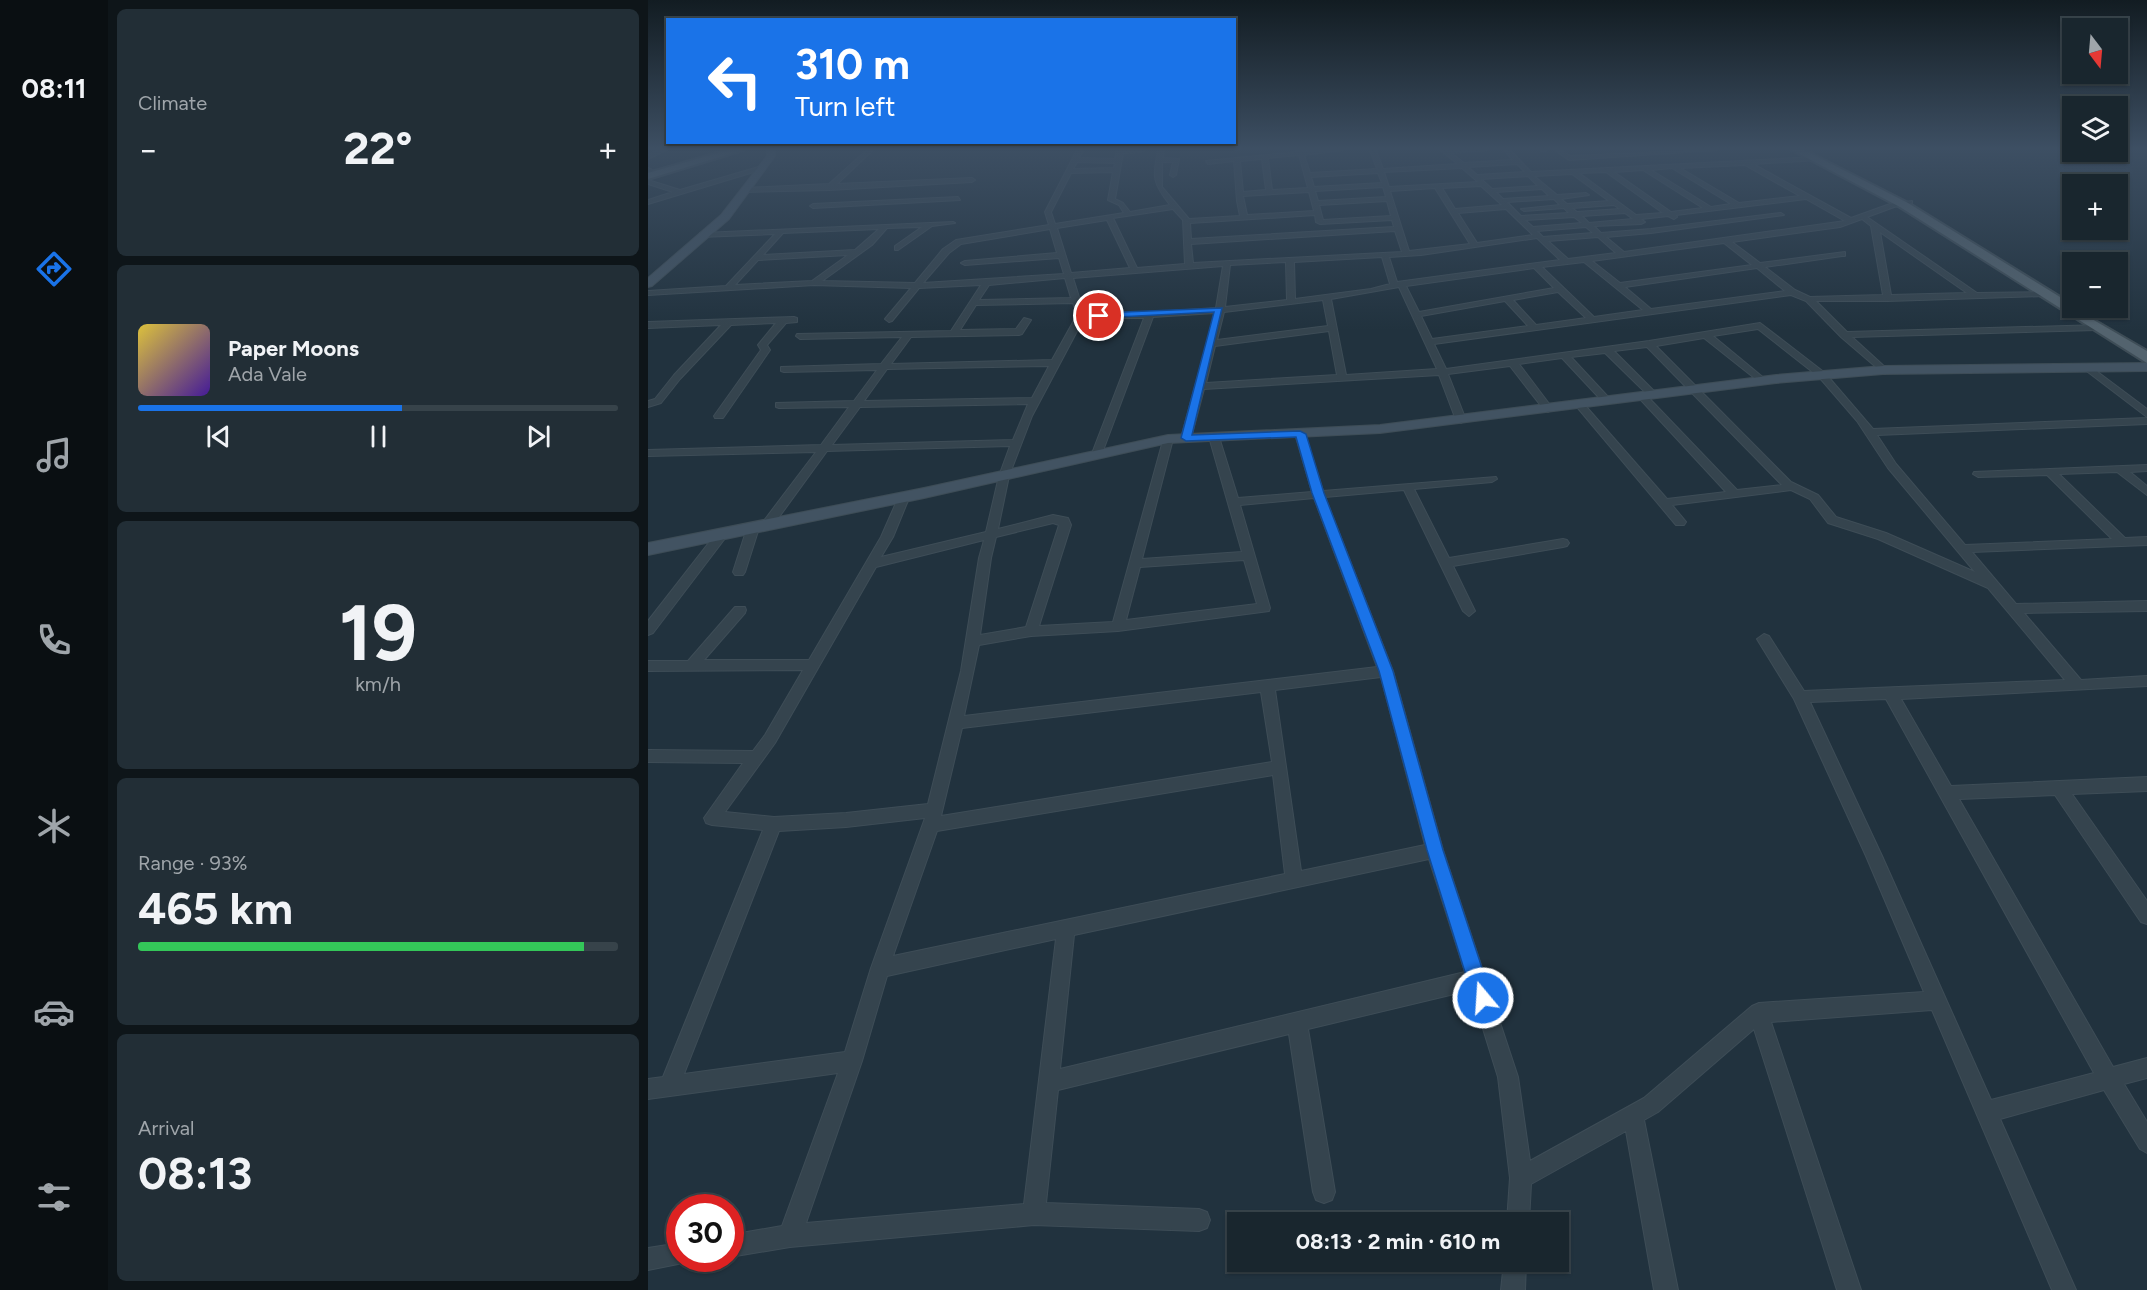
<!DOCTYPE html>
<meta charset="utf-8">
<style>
body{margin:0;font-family:Figtree,sans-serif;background:#222e36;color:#f1f3f6;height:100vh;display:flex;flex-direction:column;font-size:22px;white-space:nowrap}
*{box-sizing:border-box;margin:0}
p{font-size:20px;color:#9fa5aa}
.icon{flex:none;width:33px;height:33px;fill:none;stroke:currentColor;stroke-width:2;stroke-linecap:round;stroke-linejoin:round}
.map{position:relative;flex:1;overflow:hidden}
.panel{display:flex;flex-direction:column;gap:9px;padding:9px;background:#0e1519;width:540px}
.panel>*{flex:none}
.top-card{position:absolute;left:18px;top:18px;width:570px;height:126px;border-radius:0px;box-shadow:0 2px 4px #0004,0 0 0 2px #37434a;background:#1a73e8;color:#fff;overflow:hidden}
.needle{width:39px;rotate:164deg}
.fabs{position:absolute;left:1414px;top:18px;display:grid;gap:12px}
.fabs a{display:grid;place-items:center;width:66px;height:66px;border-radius:0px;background:#19262e;box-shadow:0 2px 4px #0004,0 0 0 2px #37434a;font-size:30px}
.speed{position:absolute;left:18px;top:1194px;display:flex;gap:12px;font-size:30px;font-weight:700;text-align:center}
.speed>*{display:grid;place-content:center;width:78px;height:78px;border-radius:50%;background:#19262e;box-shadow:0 2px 4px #0004,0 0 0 2px #37434a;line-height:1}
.speed .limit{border:9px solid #d22;background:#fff;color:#111}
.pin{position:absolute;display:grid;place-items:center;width:51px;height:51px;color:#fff;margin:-26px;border:3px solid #fff;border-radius:50%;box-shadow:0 2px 6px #0007}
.me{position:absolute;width:66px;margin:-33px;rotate:342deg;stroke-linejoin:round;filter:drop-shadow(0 0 4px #0008)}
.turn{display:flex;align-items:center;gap:21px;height:126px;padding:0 30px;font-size:27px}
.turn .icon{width:78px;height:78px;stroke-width:2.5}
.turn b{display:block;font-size:42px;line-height:51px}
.big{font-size:45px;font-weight:700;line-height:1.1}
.panel .tile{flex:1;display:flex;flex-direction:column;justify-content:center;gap:9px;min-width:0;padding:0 21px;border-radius:9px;background:#222e36}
.panel .dial{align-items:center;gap:0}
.dial b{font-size:78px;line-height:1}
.song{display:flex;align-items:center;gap:18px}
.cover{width:72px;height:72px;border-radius:9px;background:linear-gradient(135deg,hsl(50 70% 55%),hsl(260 70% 35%))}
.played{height:6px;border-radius:3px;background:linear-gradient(90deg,#1a73e8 55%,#37434a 55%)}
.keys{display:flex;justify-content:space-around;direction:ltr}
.heat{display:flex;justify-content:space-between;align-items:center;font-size:33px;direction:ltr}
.charge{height:9px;border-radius:4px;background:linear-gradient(90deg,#34c759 93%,#37434a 0)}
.trip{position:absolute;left:579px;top:1212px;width:342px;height:60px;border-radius:0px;background:#19262e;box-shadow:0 2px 4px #0004,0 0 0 2px #37434a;font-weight:700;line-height:60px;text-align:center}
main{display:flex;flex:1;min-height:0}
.dock{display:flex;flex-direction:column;width:108px;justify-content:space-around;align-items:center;background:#0a0f12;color:#9fa5aa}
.dock .icon{width:42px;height:42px}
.dock .current{color:#1a73e8}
.dock b{font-size:27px;color:#f1f3f6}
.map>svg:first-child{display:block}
</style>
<main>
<nav class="dock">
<b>08:11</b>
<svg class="icon current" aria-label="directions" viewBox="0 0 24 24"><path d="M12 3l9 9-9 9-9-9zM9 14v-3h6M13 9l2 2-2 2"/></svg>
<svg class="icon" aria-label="music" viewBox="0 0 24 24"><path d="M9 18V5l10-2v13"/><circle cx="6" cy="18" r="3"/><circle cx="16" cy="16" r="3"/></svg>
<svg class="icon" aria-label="phone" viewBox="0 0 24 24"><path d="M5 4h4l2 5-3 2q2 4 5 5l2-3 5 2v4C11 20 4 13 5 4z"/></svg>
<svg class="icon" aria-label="climate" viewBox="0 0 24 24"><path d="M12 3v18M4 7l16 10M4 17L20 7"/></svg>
<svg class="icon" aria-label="car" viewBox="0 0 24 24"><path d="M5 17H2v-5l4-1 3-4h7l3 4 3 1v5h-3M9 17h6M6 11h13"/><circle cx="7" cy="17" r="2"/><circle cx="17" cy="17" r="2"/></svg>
<svg class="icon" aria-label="filters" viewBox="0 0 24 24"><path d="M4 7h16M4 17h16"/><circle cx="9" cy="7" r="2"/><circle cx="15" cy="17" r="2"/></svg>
</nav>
<section class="panel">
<div class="tile"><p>Climate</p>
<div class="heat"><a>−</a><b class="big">22°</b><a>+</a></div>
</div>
<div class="tile">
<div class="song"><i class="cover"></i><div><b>Paper Moons</b><p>Ada Vale</p></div></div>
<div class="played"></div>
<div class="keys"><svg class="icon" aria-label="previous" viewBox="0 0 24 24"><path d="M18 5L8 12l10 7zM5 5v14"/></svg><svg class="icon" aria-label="pause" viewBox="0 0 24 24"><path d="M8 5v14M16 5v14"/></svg><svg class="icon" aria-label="next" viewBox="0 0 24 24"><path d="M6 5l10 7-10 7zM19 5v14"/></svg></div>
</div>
<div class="tile dial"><b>19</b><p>km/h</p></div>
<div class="tile"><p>Range · 93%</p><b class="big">465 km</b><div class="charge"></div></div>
<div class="tile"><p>Arrival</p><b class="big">08:13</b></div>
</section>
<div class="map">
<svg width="1499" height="1290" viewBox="0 0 1499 1290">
<rect width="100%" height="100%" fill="#21323e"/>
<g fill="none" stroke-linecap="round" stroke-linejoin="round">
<!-- street casing -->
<g stroke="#3e4d57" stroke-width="2">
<path id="street" d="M 11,150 L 18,150 L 0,159 L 0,155 Z
M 219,150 L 225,150 L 189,184 L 324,178 L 327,180 L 324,182 L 181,190 L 97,192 L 94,190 L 97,188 L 181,184 Z
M 429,150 L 435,150 L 431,158 L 467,159 L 469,150 L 496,150 L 493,152 L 475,153 L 467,199 L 475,203 L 482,212 L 522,205 C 504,182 505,178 510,150 L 516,150 L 515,158 L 531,159 L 528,175 L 525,177 L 522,175 L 525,162 L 514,162 L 514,187 L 541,219 L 592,216 L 589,201 L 586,161 L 560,164 L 558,161 L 650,152 L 649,150 L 655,151 L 694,150 L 656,155 L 662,173 L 729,169 L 722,150 L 728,150 L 735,169 L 810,164 L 792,150 L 840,150 L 803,153 L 816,163 L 865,160 L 856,150 L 862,150 L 883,172 L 1168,157 L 1170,160 L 1105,164 L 1203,218 L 1242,204 L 1264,201 L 1264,203 L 1246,207 L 1219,217 L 1329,293 L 1396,292 L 1400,294 L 1396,296 L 1240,301 L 1168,301 L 1199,332 L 1452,325 L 1452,329 L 1449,330 L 1204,337 L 1238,368 L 1238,372 L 1235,373 L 1193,337 L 1158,301 L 1143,295 L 786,344 L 798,369 L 1001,341 L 1112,323 L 1177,373 L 1225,429 L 1499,418 L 1499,424 L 1229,435 L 1248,464 L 1317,545 L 1464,539 L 1399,475 L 1330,477 L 1325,474 L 1326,472 L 1499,465 L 1499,471 L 1482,472 L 1499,486 L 1499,495 L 1469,472 L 1411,474 L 1477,538 L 1499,537 L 1499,545 L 1324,552 L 1368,604 L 1499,601 L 1499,611 L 1376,613 L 1433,680 L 1499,676 L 1499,686 L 1253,699 L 1303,786 L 1499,777 L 1499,791 L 1424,794 L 1499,901 L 1499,924 L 1493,922 L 1407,795 L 1311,799 L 1465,1067 L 1499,1058 L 1499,1078 L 1476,1084 L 1499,1122 L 1499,1153 L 1492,1149 L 1456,1090 L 1352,1119 L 1428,1290 L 1404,1290 L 1284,1010 L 1123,1022 L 1213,1290 L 1189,1290 L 1106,1029 L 1010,1112 L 996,1120 L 1030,1290 L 1006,1290 L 978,1131 L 883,1184 L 881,1222 L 859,1222 L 862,1178 L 850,1077 L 823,990 L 660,1029 L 687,1192 L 684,1200 L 676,1203 L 668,1200 L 665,1192 L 641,1034 L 410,1090 L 398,1203 L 551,1209 L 559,1212 L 562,1220 L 559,1228 L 551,1231 L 386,1225 L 142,1247 L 82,1257 L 82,1235 L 134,1226 L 190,1073 L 0,1099 L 0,1079 L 15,1077 L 115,830 L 64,825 L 58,823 L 56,818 L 95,763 L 0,762 L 0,750 L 105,751 L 117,735 L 155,670 L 0,671 L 0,661 L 40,661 L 87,607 L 97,607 L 98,610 L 97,613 L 56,660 L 161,660 L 233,537 L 251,496 L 259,496 L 261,498 L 245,537 L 233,557 L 338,532 L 351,476 L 362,446 L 179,451 L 123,528 L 115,528 L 113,525 L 115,522 L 168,452 L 0,456 L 0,450 L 173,445 L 201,407 L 131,408 L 128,407 L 128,403 L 206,401 L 229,370 L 136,372 L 133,371 L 133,367 L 233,364 L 254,337 L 152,339 L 148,336 L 149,334 L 303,331 L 333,285 L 271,288 L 244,321 L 241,322 L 237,319 L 263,288 L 166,285 L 0,295 L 0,291 L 78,286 L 127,234 L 52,237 L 52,233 L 55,233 L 305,222 L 307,223 L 284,226 L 250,250 L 247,250 L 247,246 L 274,227 L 239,228 L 224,245 L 174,281 L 267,283 L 295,249 L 308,240 L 401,225 L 397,212 ZM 651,155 L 660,188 L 624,190 L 620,158 ZM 614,159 L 618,190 L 595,192 L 592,161 ZM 429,162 L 467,163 L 466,168 L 425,169 ZM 869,164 L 877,172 L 829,175 L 820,167 ZM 1097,165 L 1152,196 L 1091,203 L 1032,168 ZM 814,168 L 830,182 L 741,187 L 736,172 ZM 1024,168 L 1083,204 L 1063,207 L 1003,170 ZM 995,170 L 1055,208 L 1023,212 L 966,172 ZM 465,172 L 460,200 L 471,205 L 476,213 L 407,224 L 403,212 L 423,173 ZM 958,172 L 1015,213 L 988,215 L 931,173 ZM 730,173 L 734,183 L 666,187 L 663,177 ZM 924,174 L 961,201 L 919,204 L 913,199 L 941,195 L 938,193 L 909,195 L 886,176 ZM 880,176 L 890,186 L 844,189 L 833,179 ZM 833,186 L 854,205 L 807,209 L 794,188 ZM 735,187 L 738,197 L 670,201 L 667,191 ZM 787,188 L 822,244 L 761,251 L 742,191 ZM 894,189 L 901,196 L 855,199 L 848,192 ZM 661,192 L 666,211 L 599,215 L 595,196 ZM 906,199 L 912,205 L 873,209 L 876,211 L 916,208 L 921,213 L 873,216 L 859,202 ZM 1158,199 L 1197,221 L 976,252 L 958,237 L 1003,233 L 1136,215 L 1133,213 L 1003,229 L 953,233 L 946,226 L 993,224 L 997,222 L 993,219 L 1020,216 L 1026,219 L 1029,217 L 1028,215 ZM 739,201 L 743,216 L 675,220 L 671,205 ZM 966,205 L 972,209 L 929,212 L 924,208 ZM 525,209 L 535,220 L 537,264 L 489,268 L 465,218 ZM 858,209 L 885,235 L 829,243 L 810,213 ZM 977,213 L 985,219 L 941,223 L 934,216 ZM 667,215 L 668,222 L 672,224 L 744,220 L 746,227 L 543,239 L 542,223 ZM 926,217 L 934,223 L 885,227 L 877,220 ZM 1214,219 L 1223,226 L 1235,295 L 1162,297 L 1147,290 L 1117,267 L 1194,256 L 1197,256 L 1197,252 L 1112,263 L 1084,242 L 1192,227 ZM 459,220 L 482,268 L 423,273 L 409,228 ZM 938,227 L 945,233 L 895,237 L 889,231 ZM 231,229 L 207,250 L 115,255 L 135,233 ZM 402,229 L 409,253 L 317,261 L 313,263 L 317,265 L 411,258 L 416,274 L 275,283 L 301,253 L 313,244 ZM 747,231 L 754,252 L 545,263 L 543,244 ZM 1232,232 L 1319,293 L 1243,295 ZM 950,237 L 968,253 L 920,259 L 900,241 ZM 889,238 L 912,260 L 749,282 L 741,257 L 773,255 ZM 1076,243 L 1104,265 L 972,283 L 944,261 ZM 200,255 L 164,281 L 87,285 L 110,260 ZM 734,257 L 742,284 L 723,289 L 647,299 L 646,262 ZM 638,262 L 639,300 L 577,307 L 582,265 ZM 936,262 L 995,310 L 946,317 L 894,267 ZM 575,266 L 568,308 L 506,312 L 436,313 L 425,278 ZM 886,268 L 906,288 L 771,312 L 758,286 ZM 1109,268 L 1137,291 L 1003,309 L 977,287 ZM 417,278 L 423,298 L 331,300 L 341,285 ZM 751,287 L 789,369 L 698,375 L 683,299 ZM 910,292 L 938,318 L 888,325 L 865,300 ZM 675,300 L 680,326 L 569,340 L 576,312 ZM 857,301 L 880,326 L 784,339 L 773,316 ZM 425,303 L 429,315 L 404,360 L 243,364 L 263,337 L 371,335 L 374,334 L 383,320 L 376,318 L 368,329 L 312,330 L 328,305 ZM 567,313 L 533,438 L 534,440 L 538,441 L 543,438 L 556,389 L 791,375 L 808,420 L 813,423 L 818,420 L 800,374 L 862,366 L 897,411 L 900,412 L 905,409 L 871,364 L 914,358 L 956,403 L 959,404 L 964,401 L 962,399 L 923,357 L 957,353 L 1002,397 L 1008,397 L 1008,393 L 966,351 L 999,347 L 1134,485 L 1089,490 L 998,395 L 992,395 L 992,399 L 1078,492 L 1019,499 L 935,403 L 929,403 L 929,407 L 1028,525 L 1036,525 L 1038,522 L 1024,505 L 1143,490 L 1162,499 L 1180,523 L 1230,539 L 1340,588 L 1417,680 L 1156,691 L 1121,636 L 1116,634 L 1109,639 L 1146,699 L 1218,856 L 1276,992 L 1111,1003 L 1104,1006 L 996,1098 L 882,1161 L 870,1077 L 795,850 L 745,671 L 677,497 L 756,490 L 815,611 L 821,616 L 827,611 L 805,566 L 915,547 L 919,546 L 921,543 L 919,540 L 915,539 L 801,558 L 766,489 L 844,482 L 849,479 L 848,477 L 675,491 L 657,434 L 652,431 L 647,434 L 664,492 L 590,498 L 571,437 L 566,434 L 561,437 L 594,552 L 494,559 L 525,439 L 524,437 L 516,437 L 465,622 L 391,626 L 423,525 L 420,518 L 405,515 L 350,529 L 361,476 L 384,416 L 436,318 L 496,318 L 443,456 L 448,459 L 453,456 L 505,317 ZM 1110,329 L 1171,377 L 1209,421 L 1240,468 L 1327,572 L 1238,533 L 1188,517 L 1170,495 L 1143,482 L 1008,346 L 1056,338 L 1114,384 L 1119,381 L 1117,379 L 1065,336 ZM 681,331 L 689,375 L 558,383 L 567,346 ZM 401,366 L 384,398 L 216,401 L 239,369 ZM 380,404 L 365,440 L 184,445 L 212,407 ZM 666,498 L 729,667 L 316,716 L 331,645 L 383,636 L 470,631 L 621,611 L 622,608 L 592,505 ZM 405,523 L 411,525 L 378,627 L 332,635 L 343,558 L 348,537 ZM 336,540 L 331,558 L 313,671 L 280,804 L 198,813 L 126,817 L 77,812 L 127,743 L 228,567 ZM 596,560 L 609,604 L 478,620 L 492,567 ZM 733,677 L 777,845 L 653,871 L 627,690 ZM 613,692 L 624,762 L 293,816 L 314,728 ZM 1238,699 L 1446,1073 L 1343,1100 L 1234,856 L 1162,702 ZM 625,775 L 637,874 L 245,956 L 289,831 ZM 277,818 L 223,968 L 197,1052 L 36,1074 L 131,831 L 198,827 ZM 781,859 L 817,972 L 412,1069 L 426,935 ZM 408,939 L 376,1204 L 158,1223 L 214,1061 L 239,976 Z
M 892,150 L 899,150 L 896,152 Z
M 907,150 L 913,150 L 922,156 L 1068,150 L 921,160 Z
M 114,166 L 116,169 L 0,204 L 0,200 L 25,192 L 0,184 L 0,180 L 32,190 Z
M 0,168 L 6,171 L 0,172 Z
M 310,197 L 312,200 L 165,208 L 162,206 L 165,204 Z
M 146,317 L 149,318 L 149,322 L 138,323 L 119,345 L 122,350 L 75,418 L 67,418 L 66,416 L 113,350 L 110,345 L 128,323 L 83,325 L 32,379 L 13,403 L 0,407 L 0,401 L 7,399 L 26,375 L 73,325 L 0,328 L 0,322 Z
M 1439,364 L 1499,409 L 1499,417 L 1436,369 L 1436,365 Z
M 105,524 L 111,528 L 97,572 L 95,575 L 87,575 L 85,572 L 99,528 Z
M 74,530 L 78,531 L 80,534 L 78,537 L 5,633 L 0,635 L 0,621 L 70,531 Z
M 32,1243 L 32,1258 L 42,1258 L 40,1262 L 0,1270 L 0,1248 Z
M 856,1262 L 878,1262 L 877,1290 L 853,1290 Z"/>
</g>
<!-- secondary casing -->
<g stroke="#3e4d57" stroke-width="2">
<path id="secondary" d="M 119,150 L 127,150 L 127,156 L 81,219 L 4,286 L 0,287 L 0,278 L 73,215 L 119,156 Z
M 1499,363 L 1499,371 L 1235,374 L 1128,383 L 732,433 L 520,443 L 276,498 L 0,555 L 0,543 L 276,488 L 520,435 L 732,425 L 1128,375 L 1235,366 Z"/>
</g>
<!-- primary casing -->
<g stroke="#3e4d57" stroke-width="4">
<path id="primary" d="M 80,150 L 95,150 L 0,179 L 0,173 Z
M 1144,150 L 1156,150 L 1260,203 L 1425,305 L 1425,308 L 1499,351 L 1499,363 L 1252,207 Z"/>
</g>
<!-- street -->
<use href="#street" fill="#35444e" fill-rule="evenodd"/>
<!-- secondary -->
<use href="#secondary" fill="#425362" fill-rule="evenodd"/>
<!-- primary -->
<use href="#primary" fill="#53636e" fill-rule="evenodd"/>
</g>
<!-- sky -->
<linearGradient id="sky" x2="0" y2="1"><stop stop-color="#121c22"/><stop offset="0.45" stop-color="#3d4f63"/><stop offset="1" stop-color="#3d4f63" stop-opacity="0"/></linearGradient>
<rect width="1499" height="330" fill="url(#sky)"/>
<!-- route -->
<path fill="#1a73e8" stroke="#114b97" stroke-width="1.5" d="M 574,308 L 544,435 L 652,431 L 658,434 L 676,493 L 745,671 L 795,850 L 844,998 L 842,1005 L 835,1008 L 828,1005 L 825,998 L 779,850 L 731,671 L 664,493 L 648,437 L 538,441 L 533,438 L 566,312 L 451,318 L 447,316 L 451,313 Z"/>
</svg>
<div class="fabs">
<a><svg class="needle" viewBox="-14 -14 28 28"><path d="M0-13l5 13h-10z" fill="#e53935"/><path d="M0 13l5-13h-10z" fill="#9fa5aa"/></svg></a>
<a><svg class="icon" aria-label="layers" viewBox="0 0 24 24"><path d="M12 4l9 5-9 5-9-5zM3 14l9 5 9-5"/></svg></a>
<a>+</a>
<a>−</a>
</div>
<div class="speed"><div class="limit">30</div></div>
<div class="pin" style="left:451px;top:316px;background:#d93025"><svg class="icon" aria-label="arrive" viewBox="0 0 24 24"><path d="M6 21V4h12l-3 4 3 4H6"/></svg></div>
<svg class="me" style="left:835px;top:998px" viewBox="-20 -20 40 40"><circle r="17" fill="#1a73e8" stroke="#fff" stroke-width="3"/><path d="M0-11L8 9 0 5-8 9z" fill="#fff"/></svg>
<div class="trip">08:13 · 2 min · 610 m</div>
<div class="top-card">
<div class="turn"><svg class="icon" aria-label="left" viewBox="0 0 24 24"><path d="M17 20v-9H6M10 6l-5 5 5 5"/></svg><div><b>310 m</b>Turn left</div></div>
</div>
</div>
</main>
